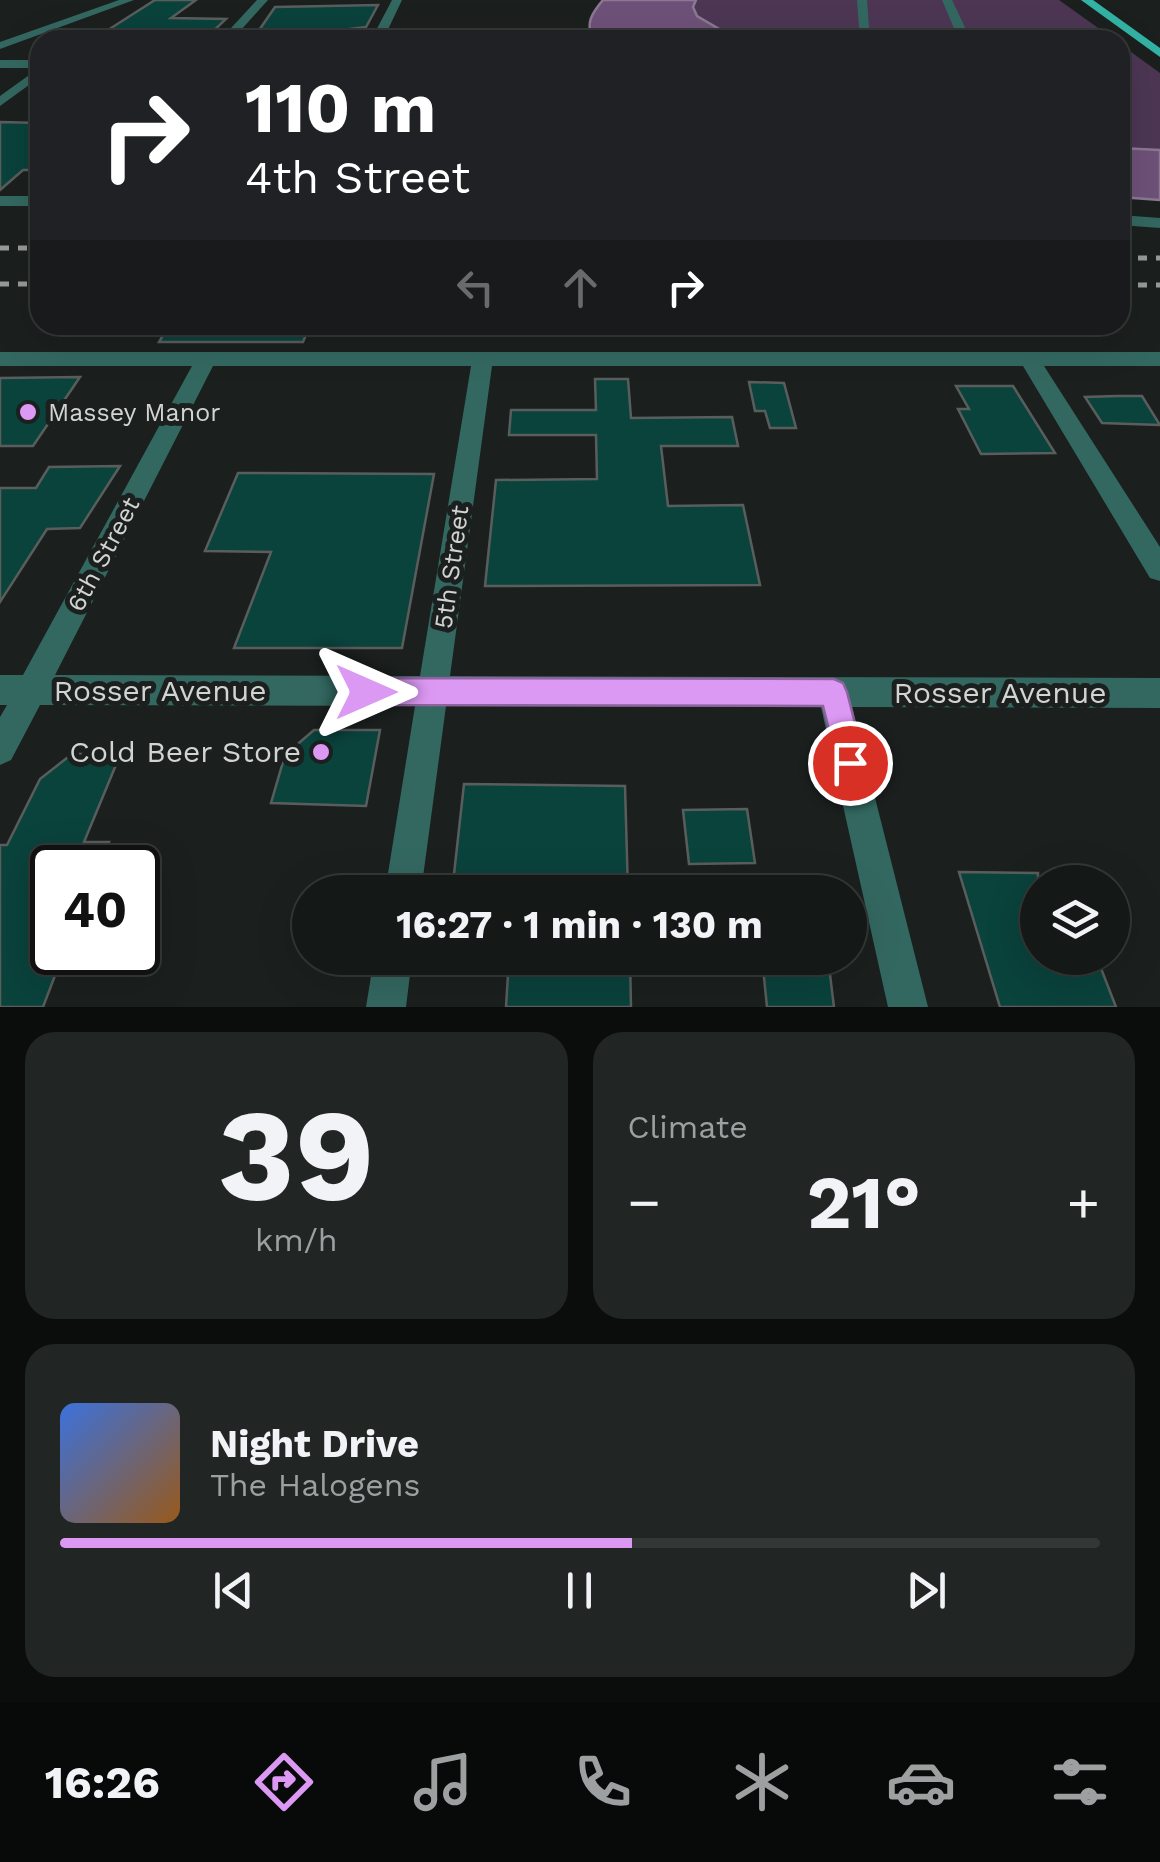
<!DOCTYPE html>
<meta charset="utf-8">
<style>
body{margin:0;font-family:"Work Sans",sans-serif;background:#212524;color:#f1f3f6;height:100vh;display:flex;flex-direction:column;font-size:38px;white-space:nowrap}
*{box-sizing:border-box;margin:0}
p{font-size:32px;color:#9da0a1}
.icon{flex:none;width:55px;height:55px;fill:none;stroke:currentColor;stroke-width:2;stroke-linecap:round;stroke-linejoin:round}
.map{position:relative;height:1007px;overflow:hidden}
.drawer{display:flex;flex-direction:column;gap:25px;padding:25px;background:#0b0d0d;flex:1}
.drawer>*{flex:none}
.banner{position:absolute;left:30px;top:30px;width:1100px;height:305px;border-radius:30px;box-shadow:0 10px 40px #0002,0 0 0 2px #333736;background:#202124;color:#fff;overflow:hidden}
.tools{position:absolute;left:1020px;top:865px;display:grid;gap:20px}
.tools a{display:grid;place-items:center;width:110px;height:110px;border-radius:50%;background:#141817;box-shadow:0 10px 40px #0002,0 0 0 2px #333736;font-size:50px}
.speed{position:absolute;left:30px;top:845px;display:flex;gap:20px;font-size:50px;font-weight:700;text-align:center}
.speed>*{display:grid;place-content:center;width:130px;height:130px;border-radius:50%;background:#141817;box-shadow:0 10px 40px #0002,0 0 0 2px #333736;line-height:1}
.speed .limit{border:5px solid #111;border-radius:15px;background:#fff;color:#111}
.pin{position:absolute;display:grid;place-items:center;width:85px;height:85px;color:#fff;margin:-42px;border:5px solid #fff;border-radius:50%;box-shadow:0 2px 10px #0007}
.me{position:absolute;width:110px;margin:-55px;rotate:90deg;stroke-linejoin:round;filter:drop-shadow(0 0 8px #0008)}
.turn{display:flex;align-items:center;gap:35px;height:210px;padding:0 50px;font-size:45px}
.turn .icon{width:130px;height:130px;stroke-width:2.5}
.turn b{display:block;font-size:70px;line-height:85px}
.lanes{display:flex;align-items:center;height:95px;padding:0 50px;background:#0003;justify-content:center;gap:50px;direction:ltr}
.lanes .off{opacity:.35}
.big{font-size:75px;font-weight:700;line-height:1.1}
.drawer .card{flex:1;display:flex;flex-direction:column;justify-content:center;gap:15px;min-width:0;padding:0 35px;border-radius:30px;background:#212524}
.drawer .dial{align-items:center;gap:0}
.dial b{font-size:130px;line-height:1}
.song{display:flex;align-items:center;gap:30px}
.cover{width:120px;height:120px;border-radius:15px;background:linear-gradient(135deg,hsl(220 70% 55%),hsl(30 70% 35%))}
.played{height:10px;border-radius:5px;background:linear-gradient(90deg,#dc99f4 55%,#333736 55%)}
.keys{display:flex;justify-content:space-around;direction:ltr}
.heat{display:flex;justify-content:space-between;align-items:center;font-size:55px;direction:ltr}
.drawer .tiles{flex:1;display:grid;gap:25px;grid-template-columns:1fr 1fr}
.card:last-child{grid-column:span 2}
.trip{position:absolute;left:292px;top:875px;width:575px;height:100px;border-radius:50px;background:#141817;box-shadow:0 10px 40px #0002,0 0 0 2px #333736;font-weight:700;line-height:100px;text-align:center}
.dock{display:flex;height:160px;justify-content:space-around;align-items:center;background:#080a09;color:#9da0a1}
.dock .icon{width:70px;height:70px}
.dock .active{color:#dc99f4}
.dock b{font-size:45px;color:#f1f3f6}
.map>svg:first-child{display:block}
</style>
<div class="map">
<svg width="1160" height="1007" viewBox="0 0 1160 1007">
<rect width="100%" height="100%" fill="#1b201f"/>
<!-- green -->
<path fill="#4c3654" d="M 696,0 L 1059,0 L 1115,40 L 738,40 L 697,16 L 693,7 Z
M 1120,44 L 1160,73 L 1160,150 L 1120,148 Z"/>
<!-- water -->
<path fill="#6e5178" stroke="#8c7893" stroke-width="2.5" d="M 603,0 L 696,0 L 693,7 L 697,16 L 738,40 L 593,40 C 585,23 592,13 603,0 Z
M 1120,148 L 1160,150 L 1160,200 L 1120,197 Z"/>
<!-- building -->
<path fill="#0a423c" stroke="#595e5d" stroke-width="2.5" d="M 155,0 L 196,0 L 171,18 L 226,19 L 204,40 L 97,37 Z
M 378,5 L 366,27 L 301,35 L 299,39 L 253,39 L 275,7 Z
M 0,122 L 40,123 L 40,170 L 23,170 L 0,190 Z
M 169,325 L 310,325 L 303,342 L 159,342 Z
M 80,377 L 33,446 L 0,446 L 0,378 Z
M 595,379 L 628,379 L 631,418 L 732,417 L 738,446 L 661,446 L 668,506 L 743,505 L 760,585 L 485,586 L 496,480 L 597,479 L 596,435 L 509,435 L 511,410 L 596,410 Z
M 749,382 L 784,383 L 796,428 L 770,428 L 765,411 L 755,411 Z
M 956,386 L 1013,386 L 1055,453 L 981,454 L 958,409 L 969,409 Z
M 1117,396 L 1142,396 L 1160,425 L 1102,423 L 1085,397 Z
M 120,466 L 80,528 L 47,529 L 0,602 L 0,488 L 36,488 L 49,467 Z
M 238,473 L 434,474 L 402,648 L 234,648 L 271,552 L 205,551 Z
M 314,730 L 380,730 L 366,806 L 271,803 L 285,755 Z
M 97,748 L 123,748 L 84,842 L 109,842 L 98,868 L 52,868 L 52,952 L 64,952 L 43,1007 L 0,1007 L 0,845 L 7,845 L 40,779 L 72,754 L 94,754 Z
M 464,784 L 625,786 L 628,892 L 452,892 Z
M 747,809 L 755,863 L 689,864 L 683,810 Z
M 959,872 L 1038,873 L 1038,958 L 1097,958 L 1116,1007 L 1000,1007 Z
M 509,958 L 630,958 L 631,1007 L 506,1007 Z
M 762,958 L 828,958 L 834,1007 L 767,1007 Z"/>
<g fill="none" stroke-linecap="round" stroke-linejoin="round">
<!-- minor -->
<path fill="#336861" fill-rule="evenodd" d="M 119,0 L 134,0 L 0,49 L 0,42 Z
M 257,0 L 268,0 L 232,40 L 220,40 Z
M 392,0 L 402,0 L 383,40 L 371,40 Z
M 857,0 L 867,0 L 869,27 L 877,40 L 865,40 L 859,27 Z
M 942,0 L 952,0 L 971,40 L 959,40 Z
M 0,60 L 40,60 L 40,77 L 0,106 L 0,96 L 39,68 L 0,68 Z
M 0,196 L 40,196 L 40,206 L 0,206 Z
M 1120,215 L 1160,218 L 1160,228 L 1120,225 Z
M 0,352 L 1160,352 L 1160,366 L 1044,366 L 1160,547 L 1160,581 L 1150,578 L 1023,366 L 492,366 L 450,676 L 1160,678 L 1160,708 L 852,707 L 928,1007 L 888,1007 L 821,707 L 446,706 L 421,892 L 385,892 L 415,706 L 40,705 L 11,760 L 0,765 L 0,717 L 7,705 L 0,705 L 0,675 L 23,675 L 192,366 L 0,366 ZM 213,366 L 471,366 L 420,676 L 55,675 Z
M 374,958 L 412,958 L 406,1007 L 366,1007 Z"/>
<!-- major -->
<path fill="#33b3a4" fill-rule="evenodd" d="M 1081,0 L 1093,0 L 1160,48 L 1160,57 Z"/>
<!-- rail -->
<path stroke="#979b9a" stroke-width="5" stroke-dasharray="9 9" stroke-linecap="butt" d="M 0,248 L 40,248
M 1120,258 L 1160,258
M 0,284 L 40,284
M 1120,285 L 1160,285"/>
</g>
<!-- route -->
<path fill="#dc99f4" stroke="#8f639f" stroke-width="2.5" d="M 366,678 L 834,679 L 843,683 L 847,692 L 865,763 L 861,773 L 850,778 L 840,773 L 823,706 L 366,705 L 356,701 L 352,692 L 356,682 Z"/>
<!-- markers -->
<g fill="#dc99f4" stroke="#1b201f" stroke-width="4">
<circle cx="28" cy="412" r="10"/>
<circle cx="321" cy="752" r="10"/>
</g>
<g text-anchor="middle" stroke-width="10" stroke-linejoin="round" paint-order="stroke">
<!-- poi labels -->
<g font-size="25" fill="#d1d4d3" stroke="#1b201f" text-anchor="start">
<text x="48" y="421">Massey Manor</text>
</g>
<!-- street labels -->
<g font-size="25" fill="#d1d4d3" stroke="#1b201f">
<text transform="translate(103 554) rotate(-62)" y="9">6th Street</text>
<text transform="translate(451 567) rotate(-82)" y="9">5th Street</text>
</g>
<!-- near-street labels -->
<g font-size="30" fill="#d1d4d3" stroke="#1b201f">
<text x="160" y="701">Rosser Avenue</text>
<text x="1000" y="703">Rosser Avenue</text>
</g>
<!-- near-poi labels -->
<g font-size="30" fill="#d1d4d3" stroke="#1b201f" text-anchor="end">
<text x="301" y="762">Cold Beer Store</text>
</g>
</g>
</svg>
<div class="tools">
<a><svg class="icon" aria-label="layers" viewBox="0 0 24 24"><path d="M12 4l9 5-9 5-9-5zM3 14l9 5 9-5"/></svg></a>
</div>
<div class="speed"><div class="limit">40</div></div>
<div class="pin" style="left:850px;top:763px;background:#d93025"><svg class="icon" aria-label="arrive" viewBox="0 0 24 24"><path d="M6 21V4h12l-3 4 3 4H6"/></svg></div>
<svg class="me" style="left:366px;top:692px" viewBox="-20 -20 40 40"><path d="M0-17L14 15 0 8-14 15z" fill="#dc99f4" stroke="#fff" stroke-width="4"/></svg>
<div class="trip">16:27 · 1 min · 130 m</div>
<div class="banner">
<div class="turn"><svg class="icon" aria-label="right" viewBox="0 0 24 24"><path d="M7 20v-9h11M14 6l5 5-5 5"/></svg><div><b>110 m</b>4th Street</div></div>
<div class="lanes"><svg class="icon off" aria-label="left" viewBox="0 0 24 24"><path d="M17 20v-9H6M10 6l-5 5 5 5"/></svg><svg class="icon off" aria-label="ahead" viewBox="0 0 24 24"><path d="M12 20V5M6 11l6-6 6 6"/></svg><svg class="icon" aria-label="right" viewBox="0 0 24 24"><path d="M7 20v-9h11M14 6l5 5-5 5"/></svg></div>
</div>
</div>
<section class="drawer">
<div class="tiles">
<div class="card dial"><b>39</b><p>km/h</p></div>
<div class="card"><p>Climate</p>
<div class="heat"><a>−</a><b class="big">21°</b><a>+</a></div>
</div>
<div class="card">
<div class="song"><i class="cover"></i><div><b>Night Drive</b><p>The Halogens</p></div></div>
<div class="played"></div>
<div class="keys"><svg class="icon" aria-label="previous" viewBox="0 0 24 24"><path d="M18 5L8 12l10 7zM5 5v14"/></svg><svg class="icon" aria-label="pause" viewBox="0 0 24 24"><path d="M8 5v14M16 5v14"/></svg><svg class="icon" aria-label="next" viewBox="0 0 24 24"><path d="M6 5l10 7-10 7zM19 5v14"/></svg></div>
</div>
</div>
</section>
<nav class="dock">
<b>16:26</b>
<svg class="icon active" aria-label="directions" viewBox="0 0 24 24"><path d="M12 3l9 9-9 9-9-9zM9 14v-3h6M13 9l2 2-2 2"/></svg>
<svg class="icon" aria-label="music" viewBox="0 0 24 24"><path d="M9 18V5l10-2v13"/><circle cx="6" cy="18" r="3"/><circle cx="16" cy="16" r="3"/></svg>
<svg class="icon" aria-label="phone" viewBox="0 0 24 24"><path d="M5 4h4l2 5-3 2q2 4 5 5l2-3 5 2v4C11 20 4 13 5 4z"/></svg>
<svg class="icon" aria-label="climate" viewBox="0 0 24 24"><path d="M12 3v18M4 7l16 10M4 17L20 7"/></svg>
<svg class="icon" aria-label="car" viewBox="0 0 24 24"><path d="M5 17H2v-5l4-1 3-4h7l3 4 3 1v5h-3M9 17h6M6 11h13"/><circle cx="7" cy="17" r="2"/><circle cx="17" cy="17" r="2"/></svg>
<svg class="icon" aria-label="filters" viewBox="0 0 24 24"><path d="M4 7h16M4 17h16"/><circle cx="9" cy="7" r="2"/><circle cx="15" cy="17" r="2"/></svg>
</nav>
